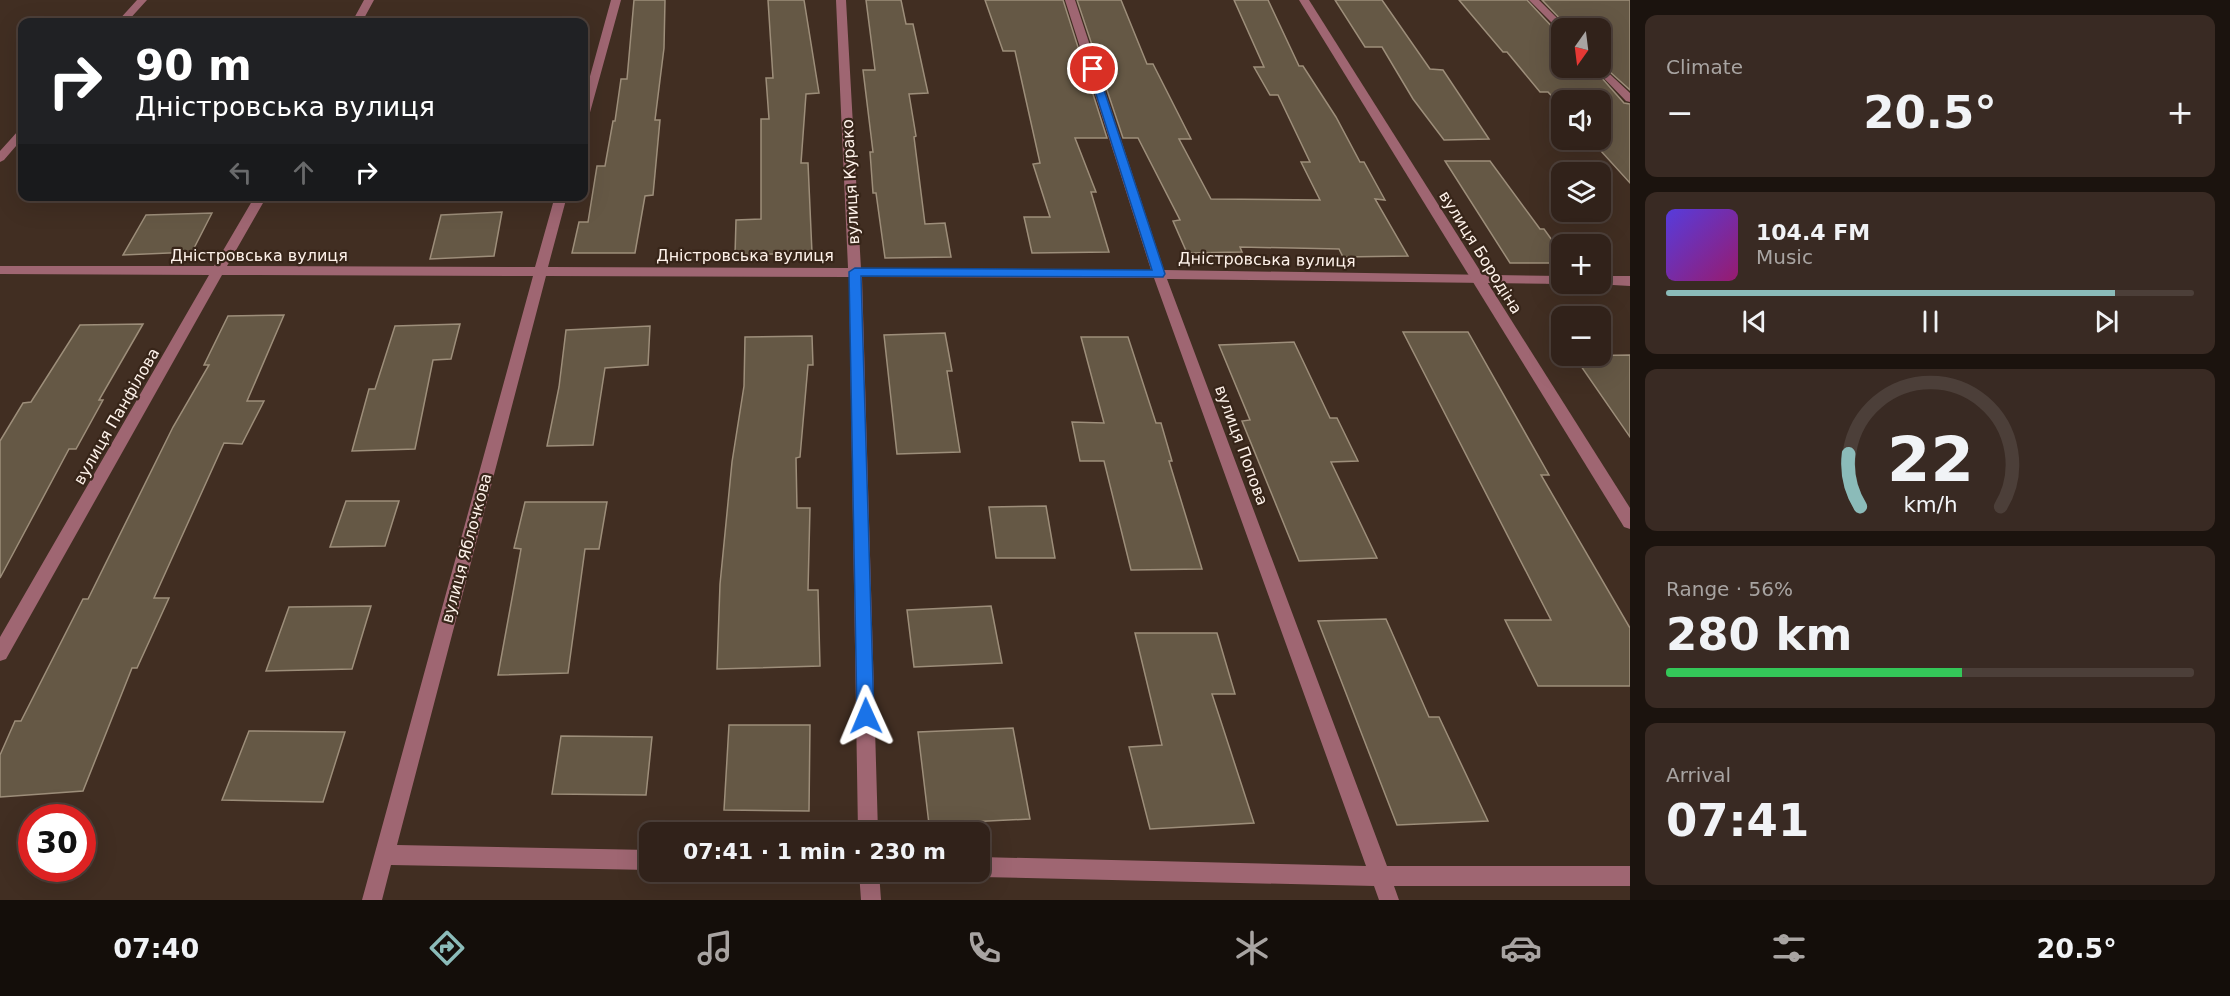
<!DOCTYPE html>
<meta charset="utf-8">
<style>
body{margin:0;font-family:"DejaVu Sans",sans-serif;background:#392a23;color:#f1f3f6;height:100vh;display:flex;flex-direction:column;font-size:22px;white-space:nowrap}
*{box-sizing:border-box;margin:0}
p{font-size:20px;color:#a8a4a2}
.icon{flex:none;width:33px;height:33px;fill:none;stroke:currentColor;stroke-width:2;stroke-linecap:round;stroke-linejoin:round}
.map{position:relative;flex:1;overflow:hidden}
.drawer{display:flex;flex-direction:column;gap:15px;padding:15px;background:#1b130e;width:600px}
.drawer>*{flex:none}
.guide{position:absolute;left:18px;top:18px;width:570px;height:183px;border-radius:12px;box-shadow:0 6px 24px #0002,0 0 0 2px #4c3f39;background:#202124;color:#fff;overflow:hidden}
.needle{width:39px;rotate:194deg}
.tools{position:absolute;left:1551px;top:18px;display:grid;gap:12px}
.tools a{display:grid;place-items:center;width:60px;height:60px;border-radius:12px;background:#31221a;box-shadow:0 6px 24px #0002,0 0 0 2px #4c3f39;font-size:30px}
.speed{position:absolute;left:18px;top:804px;display:flex;gap:12px;font-size:30px;font-weight:700;text-align:center}
.speed>*{display:grid;place-content:center;width:78px;height:78px;border-radius:50%;background:#31221a;box-shadow:0 6px 24px #0002,0 0 0 2px #4c3f39;line-height:1}
.speed .limit{border:9px solid #d22;background:#fff;color:#111}
.pin{position:absolute;display:grid;place-items:center;width:51px;height:51px;color:#fff;margin:-26px;border:3px solid #fff;border-radius:50%;box-shadow:0 2px 6px #0007}
.me{position:absolute;width:66px;margin:-33px;rotate:359deg;stroke-linejoin:round;filter:drop-shadow(0 0 4px #0008)}
.turn{display:flex;align-items:center;gap:21px;height:126px;padding:0 18px;font-size:27px}
.turn .icon{width:78px;height:78px;stroke-width:2.5}
.turn b{display:block;font-size:42px;line-height:51px}
.lanes{display:flex;align-items:center;height:57px;padding:0 18px;background:#0003;justify-content:center;gap:30px;direction:ltr}
.lanes .off{opacity:.35}
.big{font-size:45px;font-weight:700;line-height:1.1}
.drawer .tile{flex:1;display:flex;flex-direction:column;justify-content:center;gap:9px;min-width:0;padding:0 21px;border-radius:12px;background:#392a23}
.drawer .dial{align-items:center;gap:0}
.dial svg{height:156px;overflow:visible;fill:none;stroke:#4c3f39;stroke-width:7;stroke-linecap:round;text-anchor:middle}
.dial text{fill:#f1f3f6;stroke:none}
.song{display:flex;align-items:center;gap:18px}
.cover{width:72px;height:72px;border-radius:9px;background:linear-gradient(135deg,hsl(250 70% 55%),hsl(320 70% 35%))}
.played{height:6px;border-radius:3px;background:linear-gradient(90deg,#8bbbb9 85%,#4c3f39 85%)}
.keys{display:flex;justify-content:space-around;direction:ltr}
.heat{display:flex;justify-content:space-between;align-items:center;font-size:33px;direction:ltr}
.charge{height:9px;border-radius:4px;background:linear-gradient(90deg,#34c759 56%,#4c3f39 0)}
.trip{position:absolute;left:639px;top:822px;width:351px;height:60px;border-radius:12px;background:#31221a;box-shadow:0 6px 24px #0002,0 0 0 2px #4c3f39;font-weight:700;line-height:60px;text-align:center}
.tabs{display:flex;height:96px;justify-content:space-around;align-items:center;background:#140e0a;color:#a8a4a2}
.tabs .icon{width:42px;height:42px}
.tabs .active{color:#8bbbb9}
.tabs b{font-size:27px;color:#f1f3f6}
main{display:flex;flex:1;min-height:0}
.map>svg:first-child{display:block}
</style>
<main>
<div class="map">
<svg width="1630" height="900" viewBox="0 0 1630 900">
<rect width="100%" height="100%" fill="#412e22"/>
<!-- building -->
<path fill="#655845" stroke="#9d8e7a" stroke-width="1.5" d="M 634,0 L 665,0 L 664,48 L 655,120 L 660,120 L 653,195 L 645,196 L 635,253 L 572,253 L 579,222 L 588,222 L 597,166 L 605,166 L 613,121 L 615,121 L 621,79 L 627,79 Z
M 768,0 L 804,0 L 819,93 L 806,94 L 801,163 L 808,163 L 812,253 L 735,255 L 736,220 L 761,219 L 761,119 L 769,119 L 766,78 L 773,78 Z
M 866,0 L 901,0 L 906,24 L 913,24 L 928,93 L 909,94 L 916,136 L 914,137 L 925,224 L 945,223 L 951,257 L 885,258 L 876,193 L 873,193 L 870,152 L 873,152 L 863,70 L 875,70 Z
M 985,0 L 1063,0 L 1107,138 L 1075,138 L 1096,192 L 1091,192 L 1109,252 L 1032,253 L 1024,217 L 1050,217 L 1033,164 L 1040,163 L 1015,51 L 1003,51 Z
M 1077,0 L 1121,0 L 1147,64 L 1153,64 L 1191,139 L 1179,139 L 1211,199 L 1320,200 L 1301,162 L 1310,162 L 1278,95 L 1270,95 L 1254,67 L 1264,67 L 1234,0 L 1268,0 L 1299,66 L 1303,66 L 1336,117 L 1360,162 L 1364,162 L 1385,200 L 1375,199 L 1408,256 L 1343,257 L 1339,249 L 1240,247 L 1242,252 L 1187,253 L 1173,221 L 1180,220 L 1138,138 L 1123,138 Z
M 1335,0 L 1382,0 L 1430,69 L 1443,70 L 1489,139 L 1444,140 L 1413,99 L 1382,47 L 1365,47 Z
M 1459,0 L 1527,0 L 1557,32 L 1562,32 L 1562,68 L 1593,68 L 1624,103 L 1630,104 L 1630,183 L 1591,140 L 1600,140 L 1600,100 L 1562,100 L 1562,107 L 1548,92 L 1540,92 L 1507,52 L 1503,52 Z
M 1542,0 L 1630,0 L 1630,90 L 1600,63 L 1600,28 L 1569,28 Z
M 1445,161 L 1490,161 L 1540,229 L 1544,229 L 1562,254 L 1562,263 L 1510,263 Z
M 502,212 L 494,256 L 430,259 L 441,215 Z
M 212,213 L 192,252 L 123,255 L 146,215 Z
M 284,315 L 247,401 L 264,401 L 242,444 L 224,443 L 154,598 L 169,598 L 137,668 L 132,668 L 83,791 L 0,797 L 0,755 L 15,721 L 21,721 L 83,599 L 88,599 L 173,427 L 209,365 L 204,365 L 228,316 Z
M 143,324 L 99,400 L 103,400 L 76,449 L 69,449 L 0,578 L 0,441 L 23,403 L 31,402 L 80,325 Z
M 460,324 L 451,359 L 433,360 L 415,449 L 352,451 L 369,389 L 375,389 L 395,326 Z
M 650,326 L 648,365 L 605,368 L 593,445 L 547,446 L 559,387 L 566,330 Z
M 1403,332 L 1468,332 L 1549,475 L 1541,475 L 1630,628 L 1630,686 L 1538,686 L 1505,620 L 1551,620 Z
M 945,333 L 952,371 L 947,371 L 960,452 L 897,454 L 884,335 Z
M 812,336 L 813,365 L 808,365 L 800,457 L 796,458 L 797,508 L 810,508 L 808,590 L 818,590 L 820,666 L 717,669 L 720,584 L 732,462 L 744,386 L 745,337 Z
M 1081,337 L 1128,337 L 1156,423 L 1161,423 L 1172,461 L 1169,461 L 1202,569 L 1131,570 L 1104,461 L 1080,461 L 1072,422 L 1104,423 Z
M 1294,342 L 1330,418 L 1337,418 L 1358,461 L 1331,462 L 1377,558 L 1299,561 L 1242,421 L 1250,420 L 1219,345 Z
M 1630,355 L 1630,437 L 1574,356 Z
M 346,501 L 399,501 L 385,546 L 330,547 Z
M 525,502 L 607,502 L 599,549 L 585,549 L 568,673 L 498,675 L 521,549 L 514,548 Z
M 1046,506 L 1055,558 L 996,558 L 989,507 Z
M 371,606 L 352,669 L 266,671 L 289,607 Z
M 991,606 L 1002,663 L 914,667 L 907,610 Z
M 1386,619 L 1429,717 L 1439,717 L 1488,821 L 1397,825 L 1318,621 Z
M 1135,633 L 1217,633 L 1235,694 L 1212,694 L 1254,823 L 1150,829 L 1129,747 L 1162,745 Z
M 729,725 L 810,725 L 809,811 L 724,810 Z
M 1013,728 L 1030,819 L 929,824 L 918,732 Z
M 249,731 L 345,732 L 323,802 L 222,800 Z
M 561,736 L 652,737 L 646,795 L 552,794 Z"/>
<g fill="none" stroke-linecap="round" stroke-linejoin="round">
<!-- minor -->
<path fill="#9f6672" fill-rule="evenodd" d="M 137,0 L 147,0 L 127,22 L 117,22 Z
M 364,0 L 374,0 L 362,22 L 352,22 Z
M 611,0 L 621,0 L 589,116 L 584,119 L 584,98 Z
M 836,0 L 846,0 L 861,269 L 1151,270 L 1065,0 L 1075,0 L 1164,270 L 1562,276 L 1562,284 L 1567,284 L 1167,279 L 1387,866 L 1630,866 L 1630,886 L 1394,886 L 1399,900 L 1379,900 L 1374,886 L 980,877 L 973,874 L 972,872 L 980,872 L 980,857 L 1366,866 L 1154,278 L 862,277 L 878,832 L 858,832 L 849,277 L 546,276 L 397,845 L 650,850 L 650,870 L 391,865 L 382,900 L 362,900 L 533,276 L 222,275 L 6,659 L 0,661 L 0,637 L 209,275 L 0,274 L 0,266 L 214,266 L 255,196 L 267,196 L 227,266 L 535,267 L 555,196 L 567,196 L 548,267 L 848,268 Z
M 1529,0 L 1539,0 L 1567,28 L 1559,30 Z
M 1600,65 L 1630,93 L 1630,102 L 1626,101 L 1596,70 L 1595,68 L 1600,68 Z
M 22,130 L 22,139 L 4,160 L 0,162 L 0,151 L 18,131 Z
M 1600,276 L 1630,276 L 1630,286 L 1595,284 L 1600,284 Z
M 859,872 L 879,872 L 881,900 L 861,900 Z"/>
<!-- tertiary -->
<path fill="#9f6672" fill-rule="evenodd" d="M 1299,0 L 1309,0 L 1630,508 L 1630,529 L 1624,527 Z"/>
</g>
<!-- route -->
<path fill="#1a73e8" stroke="#114b97" stroke-width="1.5" d="M 1089,67 L 1097,69 L 1165,274 L 1163,277 L 861,276 L 874,716 L 871,722 L 866,724 L 860,722 L 857,716 L 849,272 L 855,268 L 1152,270 L 1088,69 Z"/>
<g text-anchor="middle" stroke-width="4.5" stroke-linejoin="round" paint-order="stroke">
<!-- street labels -->
<g font-size="16" fill="#fef2ea" stroke="#372519">
<text transform="translate(850 182) rotate(-93)" y="6">вулиця Курако</text>
<text transform="translate(1481 252) rotate(58)" y="6">вулиця Бородіна</text>
<text x="259" y="261">Дністровська вулиця</text>
<text x="745" y="261">Дністровська вулиця</text>
<text transform="translate(1267 259) rotate(1)" y="6">Дністровська вулиця</text>
<text transform="translate(116 416) rotate(-60)" y="6">вулиця Панфілова</text>
<text transform="translate(1242 445) rotate(70)" y="6">вулиця Попова</text>
<text transform="translate(466 548) rotate(-75)" y="6">вулиця Яблочкова</text>
</g>
</g>
</svg>
<div class="tools">
<a><svg class="needle" viewBox="-14 -14 28 28"><path d="M0-13l5 13h-10z" fill="#e53935"/><path d="M0 13l5-13h-10z" fill="#a8a4a2"/></svg></a>
<a><svg class="icon" aria-label="sound" viewBox="0 0 24 24"><path d="M4 9h4l5-4v14l-5-4H4zM17 9q2 3 0 6"/></svg></a>
<a><svg class="icon" aria-label="layers" viewBox="0 0 24 24"><path d="M12 4l9 5-9 5-9-5zM3 14l9 5 9-5"/></svg></a>
<a>+</a>
<a>−</a>
</div>
<div class="speed"><div class="limit">30</div></div>
<div class="pin" style="left:1093px;top:69px;background:#d93025"><svg class="icon" aria-label="arrive" viewBox="0 0 24 24"><path d="M6 21V4h12l-3 4 3 4H6"/></svg></div>
<svg class="me" style="left:866px;top:716px" viewBox="-20 -20 40 40"><path d="M0-17L14 15 0 8-14 15z" fill="#1a73e8" stroke="#fff" stroke-width="4"/></svg>
<div class="trip">07:41 · 1 min · 230 m</div>
<div class="guide">
<div class="turn"><svg class="icon" aria-label="right" viewBox="0 0 24 24"><path d="M7 20v-9h11M14 6l5 5-5 5"/></svg><div><b>90 m</b>Дністровська вулиця</div></div>
<div class="lanes"><svg class="icon off" aria-label="left" viewBox="0 0 24 24"><path d="M17 20v-9H6M10 6l-5 5 5 5"/></svg><svg class="icon off" aria-label="ahead" viewBox="0 0 24 24"><path d="M12 20V5M6 11l6-6 6 6"/></svg><svg class="icon" aria-label="right" viewBox="0 0 24 24"><path d="M7 20v-9h11M14 6l5 5-5 5"/></svg></div>
</div>
</div>
<section class="drawer">
<div class="tile"><p>Climate</p>
<div class="heat"><a>−</a><b class="big">20.5°</b><a>+</a></div>
</div>
<div class="tile">
<div class="song"><i class="cover"></i><div><b>104.4 FM</b><p>Music</p></div></div>
<div class="played"></div>
<div class="keys"><svg class="icon" aria-label="previous" viewBox="0 0 24 24"><path d="M18 5L8 12l10 7zM5 5v14"/></svg><svg class="icon" aria-label="pause" viewBox="0 0 24 24"><path d="M8 5v14M16 5v14"/></svg><svg class="icon" aria-label="next" viewBox="0 0 24 24"><path d="M6 5l10 7-10 7zM19 5v14"/></svg></div>
</div>
<div class="tile dial"><svg viewBox="0 0 100 80">
<path d="M14 69A42 42 0 1 1 86 69"/>
<path d="M14 69A42 42 0 0 1 8 42" stroke="#8bbbb9"/>
<text x="50" y="56" font-size="32" font-weight="700">22</text>
<text x="50" y="72" font-size="11">km/h</text>
</svg></div>
<div class="tile"><p>Range · 56%</p><b class="big">280 km</b><div class="charge"></div></div>
<div class="tile"><p>Arrival</p><b class="big">07:41</b></div>
</section>
</main>
<nav class="tabs">
<b>07:40</b>
<svg class="icon active" aria-label="directions" viewBox="0 0 24 24"><path d="M12 3l9 9-9 9-9-9zM9 14v-3h6M13 9l2 2-2 2"/></svg>
<svg class="icon" aria-label="music" viewBox="0 0 24 24"><path d="M9 18V5l10-2v13"/><circle cx="6" cy="18" r="3"/><circle cx="16" cy="16" r="3"/></svg>
<svg class="icon" aria-label="phone" viewBox="0 0 24 24"><path d="M5 4h4l2 5-3 2q2 4 5 5l2-3 5 2v4C11 20 4 13 5 4z"/></svg>
<svg class="icon" aria-label="climate" viewBox="0 0 24 24"><path d="M12 3v18M4 7l16 10M4 17L20 7"/></svg>
<svg class="icon" aria-label="car" viewBox="0 0 24 24"><path d="M5 17H2v-5l4-1 3-4h7l3 4 3 1v5h-3M9 17h6M6 11h13"/><circle cx="7" cy="17" r="2"/><circle cx="17" cy="17" r="2"/></svg>
<svg class="icon" aria-label="filters" viewBox="0 0 24 24"><path d="M4 7h16M4 17h16"/><circle cx="9" cy="7" r="2"/><circle cx="15" cy="17" r="2"/></svg>
<b>20.5°</b>
</nav>
